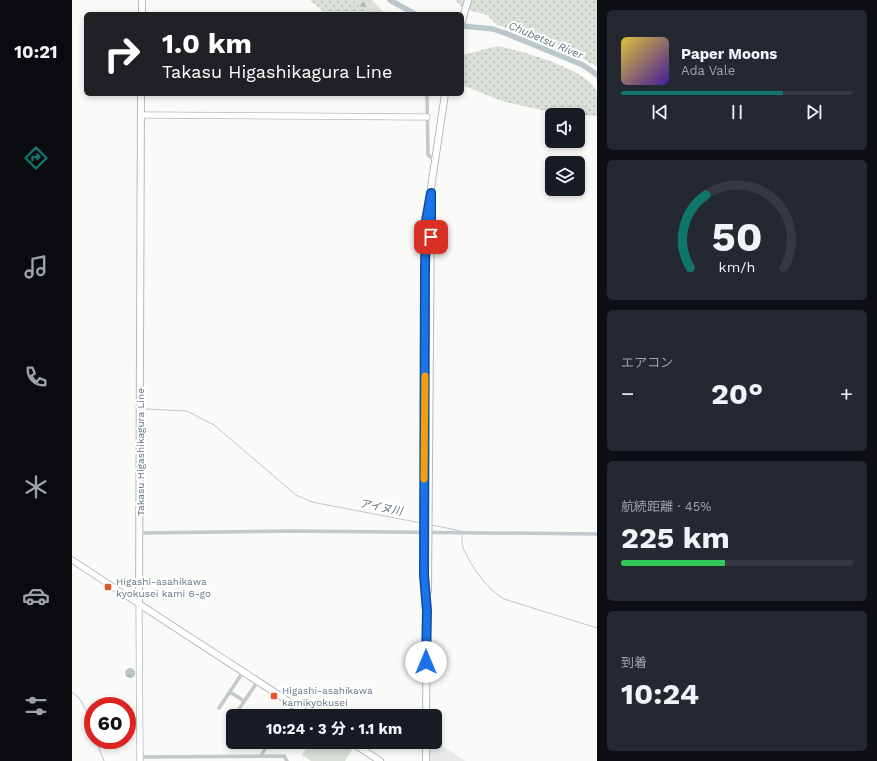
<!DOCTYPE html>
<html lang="ja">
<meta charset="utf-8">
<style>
body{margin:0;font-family:"Work Sans","Noto Sans JP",sans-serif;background:#242831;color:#f1f3f6;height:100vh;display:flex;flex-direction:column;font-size:15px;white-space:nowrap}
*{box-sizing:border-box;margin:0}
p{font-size:13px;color:#9ea1a6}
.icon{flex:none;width:22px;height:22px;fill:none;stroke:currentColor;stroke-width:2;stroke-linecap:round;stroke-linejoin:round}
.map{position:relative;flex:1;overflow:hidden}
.details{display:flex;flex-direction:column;gap:10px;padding:10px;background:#0d0f14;width:280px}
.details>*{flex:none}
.banner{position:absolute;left:12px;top:12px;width:380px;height:84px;border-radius:6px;box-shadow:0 2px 6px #0003;background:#202124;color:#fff;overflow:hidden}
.fabs{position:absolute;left:473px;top:108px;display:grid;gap:8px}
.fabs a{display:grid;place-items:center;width:40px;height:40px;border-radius:6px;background:#171b24;box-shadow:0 2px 6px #0003;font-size:20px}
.speed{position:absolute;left:12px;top:697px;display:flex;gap:8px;font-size:20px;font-weight:700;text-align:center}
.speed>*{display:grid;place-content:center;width:52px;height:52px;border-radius:50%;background:#171b24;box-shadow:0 2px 6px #0003;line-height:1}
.speed .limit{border:6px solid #d22;background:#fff;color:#111}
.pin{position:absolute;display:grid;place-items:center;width:34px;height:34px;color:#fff;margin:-17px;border-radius:8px;box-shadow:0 2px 6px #0006}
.me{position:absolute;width:44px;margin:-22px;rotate:0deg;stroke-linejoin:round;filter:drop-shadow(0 0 3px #0008)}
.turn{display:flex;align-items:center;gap:14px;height:84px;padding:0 12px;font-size:18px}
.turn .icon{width:52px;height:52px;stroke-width:2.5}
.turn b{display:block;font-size:28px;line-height:34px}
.big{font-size:30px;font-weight:700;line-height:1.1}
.details .card{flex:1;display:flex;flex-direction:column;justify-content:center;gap:6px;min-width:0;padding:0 14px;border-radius:6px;background:#242831}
.details .dial{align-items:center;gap:0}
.dial svg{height:104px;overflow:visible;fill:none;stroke:#363941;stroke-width:7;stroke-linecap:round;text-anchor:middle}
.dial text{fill:#f1f3f6;stroke:none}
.song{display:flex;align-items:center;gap:12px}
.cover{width:48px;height:48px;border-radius:6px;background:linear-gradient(135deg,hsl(50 70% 55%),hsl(260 70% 35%))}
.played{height:4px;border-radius:2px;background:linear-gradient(90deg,#0f766e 70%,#363941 70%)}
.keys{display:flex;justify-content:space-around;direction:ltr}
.heat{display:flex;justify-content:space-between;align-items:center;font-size:22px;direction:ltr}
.charge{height:6px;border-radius:3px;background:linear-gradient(90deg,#34c759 45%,#363941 0)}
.trip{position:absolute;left:154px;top:709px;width:216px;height:40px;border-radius:6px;background:#171b24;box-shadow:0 2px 6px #0003;font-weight:700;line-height:40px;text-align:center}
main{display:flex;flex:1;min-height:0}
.tab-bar{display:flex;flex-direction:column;width:72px;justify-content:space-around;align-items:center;background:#090b0e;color:#9ea1a6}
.tab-bar .icon{width:28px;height:28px}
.tab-bar .current{color:#0f766e}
.tab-bar b{font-size:18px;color:#f1f3f6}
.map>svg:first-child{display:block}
</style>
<main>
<nav class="tab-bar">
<b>10:21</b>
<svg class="icon current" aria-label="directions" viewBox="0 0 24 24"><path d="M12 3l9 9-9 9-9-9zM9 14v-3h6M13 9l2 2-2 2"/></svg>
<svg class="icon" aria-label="music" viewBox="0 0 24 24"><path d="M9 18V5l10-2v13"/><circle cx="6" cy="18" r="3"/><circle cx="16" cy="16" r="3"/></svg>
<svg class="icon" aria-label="phone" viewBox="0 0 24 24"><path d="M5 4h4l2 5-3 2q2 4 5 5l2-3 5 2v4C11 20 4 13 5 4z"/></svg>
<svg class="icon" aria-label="climate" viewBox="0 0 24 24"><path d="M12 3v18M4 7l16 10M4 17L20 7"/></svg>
<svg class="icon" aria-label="car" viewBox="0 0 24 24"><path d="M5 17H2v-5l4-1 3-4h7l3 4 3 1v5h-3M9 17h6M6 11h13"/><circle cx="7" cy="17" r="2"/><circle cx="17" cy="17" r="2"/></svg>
<svg class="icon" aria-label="filters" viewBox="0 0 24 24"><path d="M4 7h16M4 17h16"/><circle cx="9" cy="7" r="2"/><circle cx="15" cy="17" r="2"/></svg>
</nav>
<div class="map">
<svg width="525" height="761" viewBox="0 0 525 761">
<defs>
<pattern id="grass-dots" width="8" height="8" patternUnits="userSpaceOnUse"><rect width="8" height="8" fill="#dadfd7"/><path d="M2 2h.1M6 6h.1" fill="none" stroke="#b4b9b4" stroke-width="1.8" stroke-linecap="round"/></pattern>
<pattern id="forest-firs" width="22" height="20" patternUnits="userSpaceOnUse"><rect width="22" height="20" fill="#dadfd7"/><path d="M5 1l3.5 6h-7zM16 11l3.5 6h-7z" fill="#b4b9b4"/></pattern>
<pattern id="water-ripples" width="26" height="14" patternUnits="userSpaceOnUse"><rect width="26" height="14" fill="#bbc7cb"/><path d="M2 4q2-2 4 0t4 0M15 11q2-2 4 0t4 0" fill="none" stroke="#9ca6aa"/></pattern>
</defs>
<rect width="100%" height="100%" fill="#fafaf8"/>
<!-- built -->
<path fill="#e8e9e9" d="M 356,745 L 369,745 L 393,761 L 357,761 Z"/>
<!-- grass -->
<path fill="url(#grass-dots)" d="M 238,0 L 280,0 L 298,14 L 254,14 Z
M 383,0 L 525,0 L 525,66 L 516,62 L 502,50 L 425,25 L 415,15 L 392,9 Z
M 426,46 C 449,51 516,69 525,92 C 525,98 525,110 525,116 L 482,113 L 430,101 L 390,85 L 390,55 Z"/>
<!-- forest -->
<path fill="url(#forest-firs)" d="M 280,0 L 300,0 L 313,14 L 298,14 Z"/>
<!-- pitch -->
<path fill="#dadfd7" d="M 238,742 L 268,742 L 280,750 L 273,761 L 239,761 L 230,755 Z"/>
<!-- water -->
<path fill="url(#water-ripples)" d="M53 673a5 5 0 1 1 10 0a5 5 0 1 1-10 0Z"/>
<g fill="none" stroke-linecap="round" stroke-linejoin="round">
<!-- stream -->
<path stroke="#bbc7cb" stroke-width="1" d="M 74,409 L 115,411 L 142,425 L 224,495 L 240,502 L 349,523
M 360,525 L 389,531
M 390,535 C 390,539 390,546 392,550 C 401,569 415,589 432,599 L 525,628
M 0,692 C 13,700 16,717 21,731
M 24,740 L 32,761"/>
<!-- river -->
<path stroke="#bbc7cb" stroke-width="5.5" d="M 318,0 L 343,14
M 390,26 L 421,29 L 433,33 L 511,65 L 525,75"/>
<!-- secondary casing -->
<g stroke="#b3babf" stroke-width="7">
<path id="secondary" d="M 69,115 L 355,117
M 0,560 L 67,604 L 68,761"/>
</g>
<!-- primary casing -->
<g stroke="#b5babe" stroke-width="8">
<path id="primary" d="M 70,14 L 70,0
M 390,21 L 396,0
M 69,94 L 67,604 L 239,716
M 356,591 L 359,208
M 354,716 L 355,611 L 352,527 L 354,221 L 373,94
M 279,742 L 308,761
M 354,761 L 354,742"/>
</g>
<!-- street -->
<path stroke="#c3c8cc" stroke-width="3.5" d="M 355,94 L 356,155 L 363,160
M 68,533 L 221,531 L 525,534
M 158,692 L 172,701
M 147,708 L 171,672
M 167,709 L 186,681
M 215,716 L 222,705
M 189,756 L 197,742
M 68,757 L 212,756 L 215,761"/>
<!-- secondary -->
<use href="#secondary" stroke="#fff" stroke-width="5.5"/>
<!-- primary -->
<use href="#primary" stroke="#fff" stroke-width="6"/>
</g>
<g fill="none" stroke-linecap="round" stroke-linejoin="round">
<!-- route casing -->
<g stroke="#114b97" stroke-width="10">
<path id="route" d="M 354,662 L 355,611 L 352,575 L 353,268 L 354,221 L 359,193 L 359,237"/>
</g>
<!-- route -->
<use href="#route" stroke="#1a73e8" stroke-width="7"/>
<!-- slow -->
<path stroke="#f59e0b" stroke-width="7" d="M 352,479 L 353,376"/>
</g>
<!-- markers -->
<g fill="#e4572e" stroke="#fff" stroke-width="1.5">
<rect x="32" y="583" width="8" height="8" rx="2"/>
<rect x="198" y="692" width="8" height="8" rx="2"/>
</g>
<g text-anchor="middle" stroke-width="4" stroke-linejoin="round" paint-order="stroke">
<!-- street labels -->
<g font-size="10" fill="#657683" stroke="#fff">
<text transform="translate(68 452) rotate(-90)" y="4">Takasu Higashikagura Line</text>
</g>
<!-- poi labels -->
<g font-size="10" fill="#657683" stroke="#fff" text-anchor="start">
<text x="44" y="585">Higashi-asahikawa<tspan x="44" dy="12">kyokusei kami 6-go</tspan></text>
<text x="210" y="694">Higashi-asahikawa<tspan x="210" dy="12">kamikyokusei</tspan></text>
</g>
<!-- water labels -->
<g font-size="11" font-style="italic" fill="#60757c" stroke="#fff">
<text transform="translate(474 40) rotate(23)" y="4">Chubetsu River</text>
<text transform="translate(309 507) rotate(11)" y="4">アイヌ川</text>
</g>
</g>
</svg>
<div class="fabs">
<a><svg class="icon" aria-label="sound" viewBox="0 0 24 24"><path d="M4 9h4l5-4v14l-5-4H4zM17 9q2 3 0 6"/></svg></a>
<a><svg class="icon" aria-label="layers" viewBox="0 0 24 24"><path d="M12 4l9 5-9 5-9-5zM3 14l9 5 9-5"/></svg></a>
</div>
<div class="speed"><div class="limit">60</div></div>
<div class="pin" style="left:359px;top:237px;background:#d93025"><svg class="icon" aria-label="arrive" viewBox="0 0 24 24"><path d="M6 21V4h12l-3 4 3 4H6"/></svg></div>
<svg class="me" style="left:354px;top:662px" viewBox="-20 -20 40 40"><circle r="19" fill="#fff"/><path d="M0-13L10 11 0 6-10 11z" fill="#1a73e8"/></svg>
<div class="trip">10:24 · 3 分 · 1.1 km</div>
<div class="banner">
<div class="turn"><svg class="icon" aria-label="right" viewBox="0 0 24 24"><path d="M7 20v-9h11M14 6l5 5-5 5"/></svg><div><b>1.0 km</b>Takasu Higashikagura Line</div></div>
</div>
</div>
<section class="details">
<div class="card">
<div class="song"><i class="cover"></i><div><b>Paper Moons</b><p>Ada Vale</p></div></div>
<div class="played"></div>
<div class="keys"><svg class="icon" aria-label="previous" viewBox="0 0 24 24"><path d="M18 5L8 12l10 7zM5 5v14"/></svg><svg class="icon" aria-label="pause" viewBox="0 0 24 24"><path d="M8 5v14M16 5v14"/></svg><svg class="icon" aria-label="next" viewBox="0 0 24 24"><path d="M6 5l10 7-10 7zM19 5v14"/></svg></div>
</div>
<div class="card dial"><svg viewBox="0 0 100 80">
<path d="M14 69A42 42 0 1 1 86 69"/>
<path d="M14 69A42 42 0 0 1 26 13" stroke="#0f766e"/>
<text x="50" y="56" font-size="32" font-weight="700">50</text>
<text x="50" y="72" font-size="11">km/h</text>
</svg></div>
<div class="card"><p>エアコン</p>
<div class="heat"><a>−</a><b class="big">20°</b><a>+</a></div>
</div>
<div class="card"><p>航続距離 · 45%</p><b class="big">225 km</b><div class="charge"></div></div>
<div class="card"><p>到着</p><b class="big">10:24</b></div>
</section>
</main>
